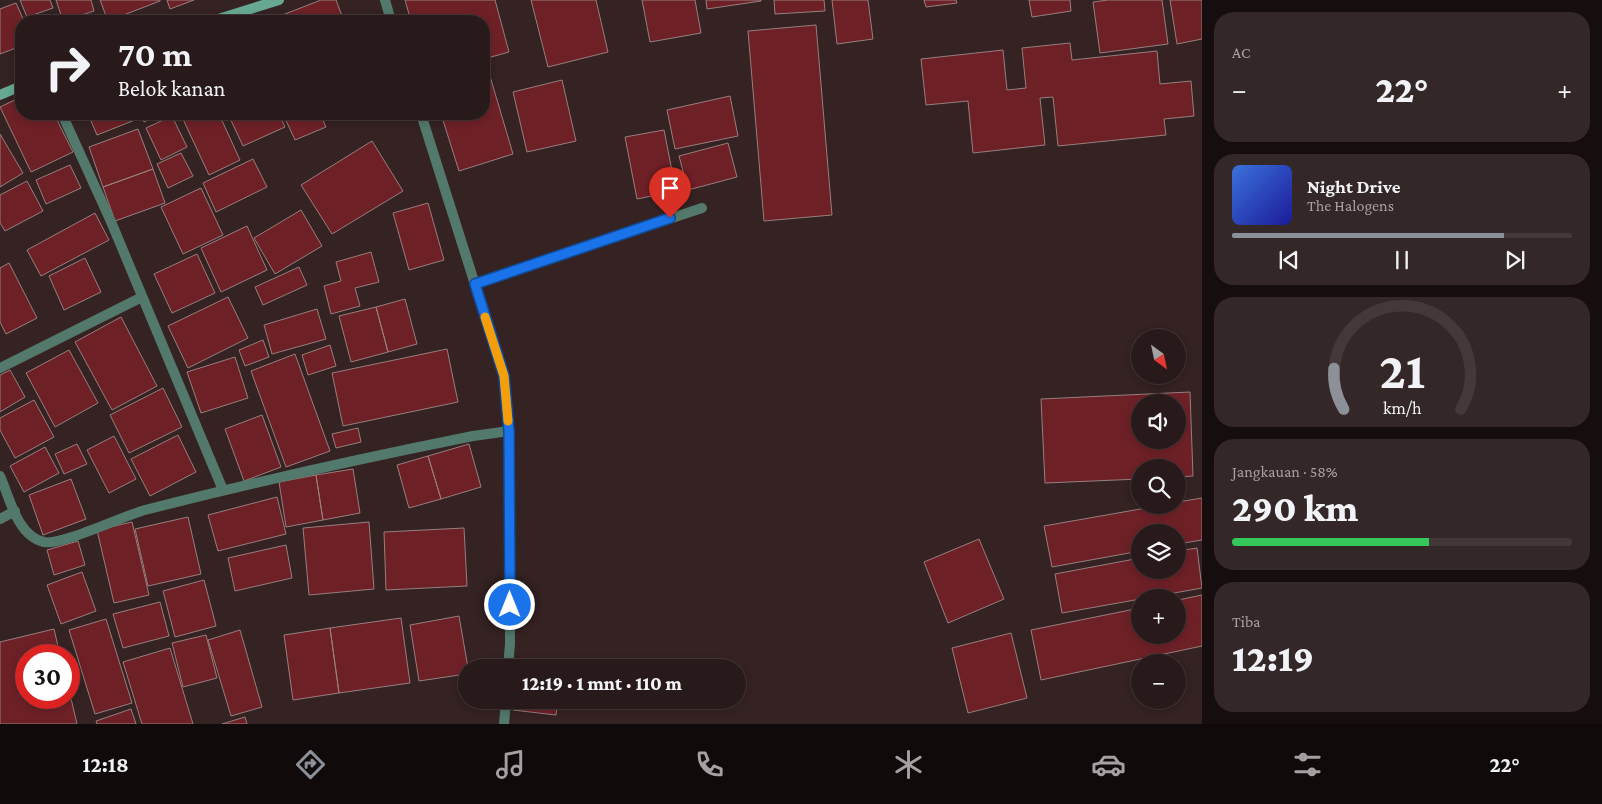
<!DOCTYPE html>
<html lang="id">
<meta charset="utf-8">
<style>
body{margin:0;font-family:"Crimson Pro",serif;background:#342727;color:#f1f3f6;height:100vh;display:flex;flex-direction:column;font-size:19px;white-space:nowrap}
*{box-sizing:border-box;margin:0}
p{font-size:16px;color:#a5a1a2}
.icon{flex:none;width:28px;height:28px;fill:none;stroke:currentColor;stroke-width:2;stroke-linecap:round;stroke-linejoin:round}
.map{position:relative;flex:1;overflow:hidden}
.details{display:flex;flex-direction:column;gap:12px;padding:12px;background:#160e0e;width:400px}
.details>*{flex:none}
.hud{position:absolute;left:15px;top:15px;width:475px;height:105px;border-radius:20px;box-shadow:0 2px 8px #0003,0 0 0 1px #443839;background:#281a1a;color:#f1f3f6;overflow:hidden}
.needle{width:32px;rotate:147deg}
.buttons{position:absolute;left:1131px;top:329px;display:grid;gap:10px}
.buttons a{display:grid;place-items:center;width:55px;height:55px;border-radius:50%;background:#281a1a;box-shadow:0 2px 8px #0003,0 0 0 1px #443839;font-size:25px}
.speed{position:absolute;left:15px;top:644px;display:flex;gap:10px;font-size:25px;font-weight:700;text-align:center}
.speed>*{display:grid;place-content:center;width:65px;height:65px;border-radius:50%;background:#281a1a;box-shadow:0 2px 8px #0003,0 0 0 1px #443839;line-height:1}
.speed .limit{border:8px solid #d22;background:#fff;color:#111}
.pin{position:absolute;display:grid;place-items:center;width:42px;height:42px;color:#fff;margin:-51px -21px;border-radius:50% 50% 50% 0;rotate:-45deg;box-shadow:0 0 5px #0007}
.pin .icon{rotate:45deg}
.me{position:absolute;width:55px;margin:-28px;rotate:0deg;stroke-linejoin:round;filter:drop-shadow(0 0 4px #0008)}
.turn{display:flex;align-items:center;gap:18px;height:105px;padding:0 20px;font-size:22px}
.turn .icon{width:65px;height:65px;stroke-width:2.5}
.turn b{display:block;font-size:35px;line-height:42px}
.big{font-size:38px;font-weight:800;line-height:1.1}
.details .card{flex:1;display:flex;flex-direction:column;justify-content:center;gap:8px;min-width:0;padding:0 18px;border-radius:20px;background:#342727}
.details .dial{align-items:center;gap:0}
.dial svg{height:130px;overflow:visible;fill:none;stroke:#443839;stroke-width:7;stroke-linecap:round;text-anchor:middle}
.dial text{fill:#f1f3f6;stroke:none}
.song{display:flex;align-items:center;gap:15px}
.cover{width:60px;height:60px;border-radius:8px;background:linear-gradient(135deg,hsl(220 70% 55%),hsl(240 70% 35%))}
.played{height:5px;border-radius:2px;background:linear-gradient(90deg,#8c9099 80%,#443839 80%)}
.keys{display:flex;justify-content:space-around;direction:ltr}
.heat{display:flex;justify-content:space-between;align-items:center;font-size:28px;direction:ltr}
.charge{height:8px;border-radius:4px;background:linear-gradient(90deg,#34c759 58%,#443839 0)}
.trip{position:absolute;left:458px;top:659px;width:288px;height:50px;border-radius:25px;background:#281a1a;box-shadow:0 2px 8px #0003,0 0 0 1px #443839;font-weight:800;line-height:50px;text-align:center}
.menu{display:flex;height:80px;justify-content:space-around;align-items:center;background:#100a0a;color:#a5a1a2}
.menu .icon{width:35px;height:35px}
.menu .current{color:#8c9099}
.menu b{font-size:22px;color:#f1f3f6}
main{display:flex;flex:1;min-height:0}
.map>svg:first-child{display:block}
</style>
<main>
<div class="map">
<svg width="1202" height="724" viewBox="0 0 1202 724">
<rect width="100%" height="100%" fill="#352222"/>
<!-- building -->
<path fill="#6e2027" stroke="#967f7e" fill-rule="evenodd" d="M 20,0 L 50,0 L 53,8 L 27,17 Z
M 56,0 L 91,0 L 94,11 L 63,21 Z
M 100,0 L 160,0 L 160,1 L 108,21 Z
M 167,0 L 194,0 L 170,9 Z
M 321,0 L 336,0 L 344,21 L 267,21 Z
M 405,0 L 495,0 L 509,52 L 484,59 L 484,21 L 411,21 Z
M 531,0 L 596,0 L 608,52 L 548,67 Z
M 642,0 L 695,0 L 701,33 L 650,42 Z
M 706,0 L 761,0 L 761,1 L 707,9 Z
M 774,0 L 824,0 L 825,11 L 775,14 Z
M 832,0 L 868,0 L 873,39 L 837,44 Z
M 924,0 L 956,0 L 957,3 L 926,7 Z
M 1029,0 L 1070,0 L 1071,11 L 1032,17 Z
M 1108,0 L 1162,0 L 1168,44 L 1100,53 L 1093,2 Z
M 1170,0 L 1202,0 L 1202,39 L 1177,44 Z
M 16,3 L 24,21 L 21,21 L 21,46 L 0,54 L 0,9 Z
M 816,25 L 832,215 L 764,221 L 748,31 Z
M 1070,43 L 1072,60 L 1157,51 L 1160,84 L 1191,81 L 1194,116 L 1164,119 L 1166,135 L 1058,146 L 1053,97 L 1040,98 L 1045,145 L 973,153 L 968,101 L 926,105 L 921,59 L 1003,50 L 1007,90 L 1026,88 L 1022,48 Z
M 487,66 L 513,154 L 459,171 L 441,114 L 484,114 L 484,67 Z
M 562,80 L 576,141 L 527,152 L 513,92 Z
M 730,96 L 738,136 L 675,149 L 667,110 Z
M 21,97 L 21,114 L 54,114 L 73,152 L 31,172 L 0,107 Z
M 88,114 L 132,114 L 135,120 L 97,135 Z
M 140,114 L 162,114 L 144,122 Z
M 190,114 L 219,114 L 240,160 L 209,175 L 182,117 Z
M 228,114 L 279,114 L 285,127 L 243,146 Z
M 283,114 L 320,114 L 326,127 L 295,140 Z
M 172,116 L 187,147 L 161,160 L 146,128 Z
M 138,129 L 153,169 L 103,187 L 89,147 Z
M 664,130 L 676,191 L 637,199 L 625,137 Z
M 0,134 L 23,173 L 0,187 Z
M 372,141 L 403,191 L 332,234 L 301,185 Z
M 728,143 L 737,177 L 688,190 L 679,156 Z
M 181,153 L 193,176 L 168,188 L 157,164 Z
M 253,159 L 267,187 L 216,212 L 203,183 Z
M 70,165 L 81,188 L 46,204 L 36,180 Z
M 153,169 L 165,203 L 115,221 L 103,187 Z
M 27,181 L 43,211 L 5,231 L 0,223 L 0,195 Z
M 201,188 L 223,235 L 183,254 L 161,207 Z
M 428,203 L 444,260 L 409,270 L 393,213 Z
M 301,210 L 322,246 L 275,274 L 254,238 Z
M 95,213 L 109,240 L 41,276 L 27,250 Z
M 247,226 L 267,270 L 221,292 L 201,248 Z
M 371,252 L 379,282 L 355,288 L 360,306 L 331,314 L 324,286 L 341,281 L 336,262 Z
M 197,254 L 215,293 L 172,313 L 154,274 Z
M 85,258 L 101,292 L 64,310 L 49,276 Z
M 9,263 L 37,318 L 6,334 L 0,322 L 0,268 Z
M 299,267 L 307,285 L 263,305 L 255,287 Z
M 228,297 L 248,338 L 188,368 L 168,326 Z
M 405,299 L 417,344 L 388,352 L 376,307 Z
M 376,307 L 388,352 L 351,362 L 339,316 Z
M 317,309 L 326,339 L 272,354 L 264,325 Z
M 121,317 L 157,386 L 112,410 L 75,342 Z
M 263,340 L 269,357 L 245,366 L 239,350 Z
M 330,345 L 336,366 L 308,375 L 302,355 Z
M 447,349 L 458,402 L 343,426 L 332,373 Z
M 69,350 L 98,403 L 55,427 L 26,373 Z
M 295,354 L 330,451 L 286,467 L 251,371 Z
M 235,357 L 248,398 L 201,413 L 187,372 Z
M 10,370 L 25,397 L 0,412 L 0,375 Z
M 163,388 L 182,427 L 129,453 L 110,415 Z
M 1190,392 L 1193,476 L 1178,477 L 1178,468 L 1140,468 L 1140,479 L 1045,483 L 1041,399 ZM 1140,402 L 1178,402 L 1178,440 L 1140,440 Z
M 34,400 L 54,437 L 15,458 L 0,430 L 0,418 Z
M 262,415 L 281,467 L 244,481 L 225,429 Z
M 358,428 L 361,442 L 336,448 L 332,434 Z
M 178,435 L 196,472 L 150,496 L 131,459 Z
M 114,436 L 136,479 L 109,493 L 87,450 Z
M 77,444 L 87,464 L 64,474 L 55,454 Z
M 469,444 L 481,487 L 441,499 L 428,456 Z
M 45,447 L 59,473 L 24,492 L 10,466 Z
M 428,456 L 441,499 L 409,508 L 397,465 Z
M 353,469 L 360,513 L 323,520 L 316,475 Z
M 316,475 L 323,520 L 286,527 L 279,482 Z
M 71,479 L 86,519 L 43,535 L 29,495 Z
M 277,497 L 286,534 L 218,551 L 208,515 Z
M 1202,498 L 1202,540 L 1178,544 L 1178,532 L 1140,532 L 1140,551 L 1052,567 L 1044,526 L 1163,505 L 1178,505 L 1178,502 Z
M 188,517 L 201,574 L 148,586 L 135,529 Z
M 132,522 L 149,595 L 114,603 L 97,530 Z
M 369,522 L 374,589 L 309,595 L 303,528 Z
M 464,528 L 467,586 L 386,590 L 384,532 Z
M 979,539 L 1004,599 L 948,623 L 924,562 Z
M 78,541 L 85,565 L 54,575 L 47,550 Z
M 286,545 L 292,578 L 235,591 L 228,558 Z
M 1197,548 L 1202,588 L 1062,613 L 1055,574 L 1140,558 L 1140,570 L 1178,570 L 1178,551 Z
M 82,572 L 96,611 L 61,624 L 47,585 Z
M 204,580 L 216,626 L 175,637 L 163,591 Z
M 1202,595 L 1202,646 L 1041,680 L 1031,630 L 1140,608 L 1140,635 L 1178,635 L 1178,600 Z
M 160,602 L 169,636 L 123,648 L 113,614 Z
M 459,616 L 468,668 L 466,674 L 419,681 L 410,625 Z
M 401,618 L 410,683 L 339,693 L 330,628 Z
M 106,619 L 132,703 L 95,714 L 69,630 Z
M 330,628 L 339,693 L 293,700 L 284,635 Z
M 54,629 L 60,655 L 26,655 L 26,698 L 69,698 L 69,690 L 77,724 L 0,724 L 0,642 Z
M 240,630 L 262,707 L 231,716 L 208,640 Z
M 1011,633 L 1027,698 L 968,713 L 952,648 Z
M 206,635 L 217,678 L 183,687 L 172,643 Z
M 170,648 L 193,724 L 142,724 L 123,662 Z
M 514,700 L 558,700 L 556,715 L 513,710 Z
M 131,709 L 136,724 L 97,724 L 96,721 Z
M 245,717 L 247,724 L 222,724 Z"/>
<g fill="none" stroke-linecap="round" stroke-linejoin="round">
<!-- lane -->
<path stroke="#52796c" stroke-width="10" d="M 0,519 L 15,511"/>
<!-- street -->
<path stroke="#52796c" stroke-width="10" d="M 385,0 L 391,21
M 62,114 L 112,224 L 223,490
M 421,114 L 504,376 L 509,431 L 510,644 L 508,668
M 475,284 L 702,208
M 0,368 L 142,297
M 0,476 C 10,498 17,536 44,542 C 61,546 123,516 145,510 C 254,482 363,458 473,436 L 509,431
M 504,724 L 506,700"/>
<!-- secondary -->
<path stroke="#66a892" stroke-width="10" d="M 212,21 L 279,0
M 0,95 L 21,86"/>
</g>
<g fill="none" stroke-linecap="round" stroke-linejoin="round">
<!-- route casing -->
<g stroke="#114b97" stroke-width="12">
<path id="route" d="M 510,605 L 509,431 L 504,376 L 475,284 L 670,218"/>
</g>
<!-- route -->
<use href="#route" stroke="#1a73e8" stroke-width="9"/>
<!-- slow -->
<path stroke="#f59e0b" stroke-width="9" d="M 485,317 L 504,376 L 508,421"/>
</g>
</svg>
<div class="buttons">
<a><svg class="needle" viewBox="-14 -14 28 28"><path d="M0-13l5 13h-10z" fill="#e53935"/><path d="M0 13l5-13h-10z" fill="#a5a1a2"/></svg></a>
<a><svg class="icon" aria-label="sound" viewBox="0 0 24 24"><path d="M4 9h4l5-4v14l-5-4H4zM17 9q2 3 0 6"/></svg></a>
<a><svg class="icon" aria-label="search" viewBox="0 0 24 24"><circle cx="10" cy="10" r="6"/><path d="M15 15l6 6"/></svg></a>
<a><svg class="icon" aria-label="layers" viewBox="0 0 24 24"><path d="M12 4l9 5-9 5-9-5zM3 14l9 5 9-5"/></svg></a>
<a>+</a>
<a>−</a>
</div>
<div class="speed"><div class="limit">30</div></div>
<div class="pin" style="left:670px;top:218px;background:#d93025"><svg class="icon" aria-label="arrive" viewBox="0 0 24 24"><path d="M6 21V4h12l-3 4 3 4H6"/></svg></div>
<svg class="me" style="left:510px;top:605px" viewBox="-20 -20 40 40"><circle r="17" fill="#1a73e8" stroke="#fff" stroke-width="3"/><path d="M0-11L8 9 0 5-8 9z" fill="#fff"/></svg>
<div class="trip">12:19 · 1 mnt · 110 m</div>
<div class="hud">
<div class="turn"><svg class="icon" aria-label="right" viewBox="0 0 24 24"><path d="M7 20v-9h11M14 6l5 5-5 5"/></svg><div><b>70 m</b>Belok kanan</div></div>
</div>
</div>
<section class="details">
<div class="card"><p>AC</p>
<div class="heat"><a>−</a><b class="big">22°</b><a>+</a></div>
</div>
<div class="card">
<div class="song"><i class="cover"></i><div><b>Night Drive</b><p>The Halogens</p></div></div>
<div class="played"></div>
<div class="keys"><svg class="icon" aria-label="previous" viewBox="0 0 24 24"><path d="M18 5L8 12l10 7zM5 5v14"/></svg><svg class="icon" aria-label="pause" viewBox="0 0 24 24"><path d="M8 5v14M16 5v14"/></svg><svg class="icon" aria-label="next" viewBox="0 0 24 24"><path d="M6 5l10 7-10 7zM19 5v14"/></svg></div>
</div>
<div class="card dial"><svg viewBox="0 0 100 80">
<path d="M14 69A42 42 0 1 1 86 69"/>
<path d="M14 69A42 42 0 0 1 8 44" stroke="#8c9099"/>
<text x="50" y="56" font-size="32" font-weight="700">21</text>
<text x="50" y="72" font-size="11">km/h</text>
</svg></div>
<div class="card"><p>Jangkauan · 58%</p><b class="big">290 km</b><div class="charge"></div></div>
<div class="card"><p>Tiba</p><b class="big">12:19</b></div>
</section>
</main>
<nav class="menu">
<b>12:18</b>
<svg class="icon current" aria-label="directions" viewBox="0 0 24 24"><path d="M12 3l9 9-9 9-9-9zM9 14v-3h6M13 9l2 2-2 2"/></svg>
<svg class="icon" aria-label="music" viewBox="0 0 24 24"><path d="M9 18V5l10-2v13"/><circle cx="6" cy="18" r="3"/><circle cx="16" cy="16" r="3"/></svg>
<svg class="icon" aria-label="phone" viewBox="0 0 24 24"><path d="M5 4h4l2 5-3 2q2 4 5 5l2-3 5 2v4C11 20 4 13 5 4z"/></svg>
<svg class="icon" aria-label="climate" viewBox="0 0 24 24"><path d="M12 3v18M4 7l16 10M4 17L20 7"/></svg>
<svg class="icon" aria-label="car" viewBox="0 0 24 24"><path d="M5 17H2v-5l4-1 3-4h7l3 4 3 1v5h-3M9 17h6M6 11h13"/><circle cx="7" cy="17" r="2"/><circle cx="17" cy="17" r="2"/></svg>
<svg class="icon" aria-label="filters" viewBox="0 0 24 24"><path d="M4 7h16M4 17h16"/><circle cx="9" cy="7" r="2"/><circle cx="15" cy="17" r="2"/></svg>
<b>22°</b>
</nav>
